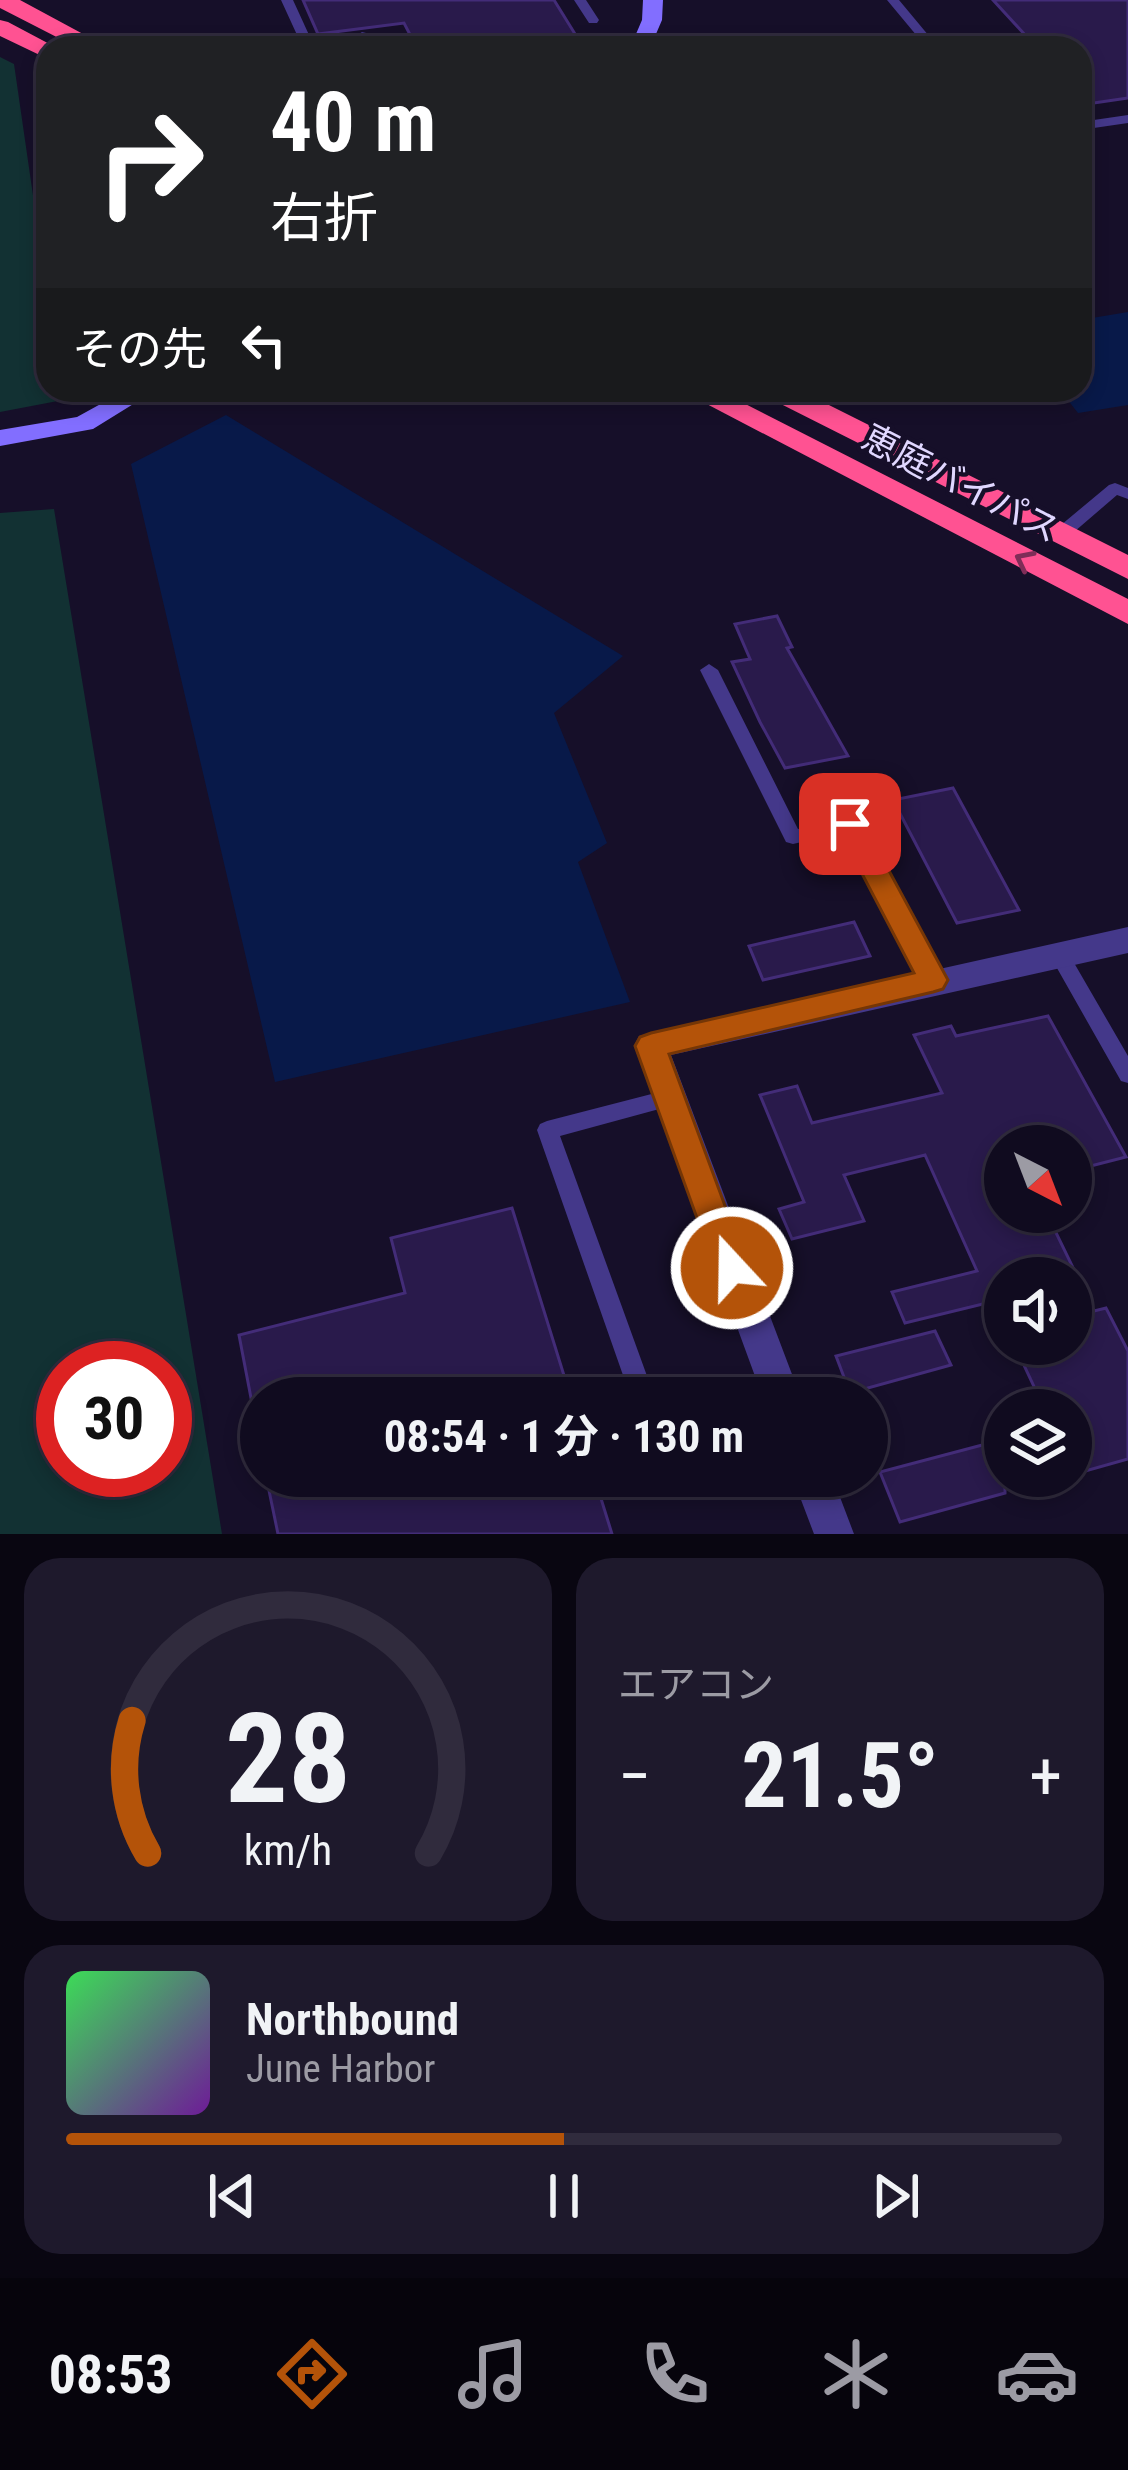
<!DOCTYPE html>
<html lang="ja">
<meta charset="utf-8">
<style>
body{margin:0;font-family:"Roboto Condensed","Noto Sans JP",sans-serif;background:#1e192c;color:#f1f3f6;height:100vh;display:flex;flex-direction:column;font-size:45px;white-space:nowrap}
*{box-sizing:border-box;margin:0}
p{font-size:39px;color:#9c9ba4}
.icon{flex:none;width:66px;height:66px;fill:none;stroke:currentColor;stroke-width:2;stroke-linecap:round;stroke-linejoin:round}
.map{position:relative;height:1534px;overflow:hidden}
.details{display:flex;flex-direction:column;gap:24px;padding:24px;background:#090611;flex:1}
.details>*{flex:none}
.guide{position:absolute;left:36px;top:36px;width:1056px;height:366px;border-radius:36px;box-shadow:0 6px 18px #0003,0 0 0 3px #302b3d;background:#202124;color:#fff;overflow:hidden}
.needle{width:78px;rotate:138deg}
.fabs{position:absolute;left:984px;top:1125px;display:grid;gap:24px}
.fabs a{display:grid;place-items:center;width:108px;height:108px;border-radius:50%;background:#100b1f;box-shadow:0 6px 18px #0003,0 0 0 3px #302b3d;font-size:60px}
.speed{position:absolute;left:36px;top:1341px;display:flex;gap:24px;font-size:60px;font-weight:700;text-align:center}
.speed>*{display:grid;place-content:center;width:156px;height:156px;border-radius:50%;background:#100b1f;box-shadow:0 6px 18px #0003,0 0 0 3px #302b3d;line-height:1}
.speed .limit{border:18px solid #d22;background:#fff;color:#111}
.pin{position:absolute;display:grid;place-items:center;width:102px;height:102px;color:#fff;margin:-51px;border-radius:24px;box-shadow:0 6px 18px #0006}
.me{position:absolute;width:132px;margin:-66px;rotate:339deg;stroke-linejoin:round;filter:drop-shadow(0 0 9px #0008)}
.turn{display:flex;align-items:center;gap:42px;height:252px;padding:0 36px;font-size:54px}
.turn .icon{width:156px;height:156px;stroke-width:2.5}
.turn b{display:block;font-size:84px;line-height:102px}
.then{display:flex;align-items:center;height:114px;padding:0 36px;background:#0003;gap:24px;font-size:45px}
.big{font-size:90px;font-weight:700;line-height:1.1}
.details .tile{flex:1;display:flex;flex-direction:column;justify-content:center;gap:18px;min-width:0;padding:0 42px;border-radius:36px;background:#1e192c}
.details .dial{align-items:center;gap:0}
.dial svg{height:312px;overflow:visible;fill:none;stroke:#302b3d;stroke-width:7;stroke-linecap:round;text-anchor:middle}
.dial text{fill:#f1f3f6;stroke:none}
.song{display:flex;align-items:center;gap:36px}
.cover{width:144px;height:144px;border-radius:18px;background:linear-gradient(135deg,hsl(130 70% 55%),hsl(280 70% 35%))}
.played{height:12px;border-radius:6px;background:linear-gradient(90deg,#b45309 50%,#302b3d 50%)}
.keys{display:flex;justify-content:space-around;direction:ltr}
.heat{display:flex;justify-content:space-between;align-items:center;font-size:66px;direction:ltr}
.details .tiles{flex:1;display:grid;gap:24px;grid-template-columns:1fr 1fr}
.tile:last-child{grid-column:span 2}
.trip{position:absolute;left:240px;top:1377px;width:648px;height:120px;border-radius:60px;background:#100b1f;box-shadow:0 6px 18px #0003,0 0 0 3px #302b3d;font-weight:700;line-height:120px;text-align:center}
.tab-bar{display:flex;height:192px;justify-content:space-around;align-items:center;background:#06040c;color:#9c9ba4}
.tab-bar .icon{width:84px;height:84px}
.tab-bar .active{color:#b45309}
.tab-bar b{font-size:54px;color:#f1f3f6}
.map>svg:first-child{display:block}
</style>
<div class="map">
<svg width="1128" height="1534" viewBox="0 0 1128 1534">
<rect width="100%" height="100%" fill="#160f29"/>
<!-- green -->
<path fill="#123133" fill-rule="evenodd" d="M 0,57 L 14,64 L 48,299 L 48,390 L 61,390 L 63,400 L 0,412 Z
M 54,509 L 222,1534 L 0,1534 L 0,513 ZM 63,1368 L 165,1368 L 165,1470 L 63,1470 Z"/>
<!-- water -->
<path fill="#081949" d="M 1128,312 L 1128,405 L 1078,413 L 1060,390 L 1080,390 L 1080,320 Z
M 226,415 L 623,656 L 554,713 L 607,843 L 578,862 L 630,1002 L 275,1082 L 131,464 Z"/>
<!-- building -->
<path fill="#291a4b" stroke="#432c78" stroke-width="3" d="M 303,0 L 554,0 L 580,42 L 537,48 L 417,48 L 404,23 L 318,34 Z
M 993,0 L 1128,0 L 1128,98 L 1080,105 L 1080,48 L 1037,48 Z
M 777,616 L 792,647 L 787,648 L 848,756 L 785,768 L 760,722 L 732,662 L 750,659 L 735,624 Z
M 953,788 L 1019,910 L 957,923 L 893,800 Z
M 854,922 L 870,956 L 763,980 L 749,946 Z
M 1048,1016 L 1126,1157 L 1071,1171 L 1071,1146 L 1005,1146 L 1005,1212 L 1046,1212 L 1094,1311 L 1106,1308 L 1128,1351 L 1128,1459 L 1071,1475 L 1071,1410 L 1045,1410 L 1014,1344 L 1071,1344 L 1071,1278 L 1005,1278 L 1005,1333 L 991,1302 L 905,1323 L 892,1292 L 977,1271 L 925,1155 L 844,1175 L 864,1221 L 792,1239 L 779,1209 L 804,1202 L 760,1095 L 797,1086 L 812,1123 L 942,1093 L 914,1035 L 951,1026 L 956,1036 Z
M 512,1208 L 571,1398 L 251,1398 L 239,1335 L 405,1293 L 391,1238 Z
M 935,1331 L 951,1365 L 850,1393 L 836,1356 Z
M 1005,1439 L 1005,1493 L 900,1522 L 880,1472 Z
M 266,1476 L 594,1476 L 612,1534 L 278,1534 Z"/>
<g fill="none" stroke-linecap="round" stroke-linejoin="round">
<!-- lane -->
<path fill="#44388a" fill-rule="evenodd" d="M 281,0 L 293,0 L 315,48 L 303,48 Z
M 574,0 L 586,0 L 599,20 L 597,23 L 589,23 Z
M 887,0 L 899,0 L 939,48 L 927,48 Z
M 362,32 L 366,33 L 373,48 L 361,48 L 356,36 Z
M 1128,115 L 1128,123 L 1080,130 L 1080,122 Z
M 1115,483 L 1128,488 L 1128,499 L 1117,495 L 1067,538 L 1055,538 L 1053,534 L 1055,530 L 1109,485 Z
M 709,664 L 718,670 L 798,829 L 850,817 L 857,819 L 943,980 L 940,986 L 933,988 L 926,986 L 845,832 L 793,844 L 786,842 L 700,670 Z
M 1059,946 L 1066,949 L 1128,1056 L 1128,1083 L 1121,1081 L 1049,954 L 1052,949 Z
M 667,1090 L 674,1093 L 677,1099 L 674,1105 L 560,1136 L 655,1398 L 631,1398 L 537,1130 L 540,1124 L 547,1121 Z"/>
<!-- street -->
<path fill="#44388a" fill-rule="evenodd" d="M 1128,927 L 1128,953 L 671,1055 L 801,1398 L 763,1398 L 634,1046 L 639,1036 Z
M 792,1476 L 832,1476 L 854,1534 L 814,1534 Z"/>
<!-- secondary -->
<path fill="#826eff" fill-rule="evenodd" d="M 643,0 L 663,0 L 662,20 L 650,48 L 630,48 L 642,20 Z
M 126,390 L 156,390 L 93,429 L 0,446 L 0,430 L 77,417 Z"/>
<!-- highway -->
<path fill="#ff5292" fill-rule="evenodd" d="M 0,0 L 20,0 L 109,48 L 78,48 L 0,8 Z
M 0,20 L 8,22 L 57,48 L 48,48 L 48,59 L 0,36 Z
M 680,390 L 718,390 L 1128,599 L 1128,624 Z
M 761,390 L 799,390 L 1128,555 L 1128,579 L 765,396 Z"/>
</g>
<!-- one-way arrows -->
<defs><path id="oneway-chevron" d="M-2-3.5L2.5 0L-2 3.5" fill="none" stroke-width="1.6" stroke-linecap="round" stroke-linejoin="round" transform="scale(3)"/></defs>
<use stroke="#7f2d58" href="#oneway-chevron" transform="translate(1024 560) rotate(-153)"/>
<!-- route -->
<path fill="#b45309" stroke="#753606" stroke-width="3" d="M 850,814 L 860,817 L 948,980 L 943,989 L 933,992 L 669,1054 L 748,1268 L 744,1278 L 732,1282 L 720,1278 L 715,1268 L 635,1046 L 640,1037 L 651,1033 L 914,973 L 836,824 Z"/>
<g text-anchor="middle" stroke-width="9" stroke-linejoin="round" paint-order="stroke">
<!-- street labels -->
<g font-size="36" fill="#e0d7ff" stroke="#160f29">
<text transform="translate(961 483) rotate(27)" y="13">恵庭バイパス</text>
</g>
</g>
</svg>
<div class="fabs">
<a><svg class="needle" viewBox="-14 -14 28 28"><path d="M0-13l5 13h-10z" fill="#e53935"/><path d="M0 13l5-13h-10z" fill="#9c9ba4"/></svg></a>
<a><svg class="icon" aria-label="sound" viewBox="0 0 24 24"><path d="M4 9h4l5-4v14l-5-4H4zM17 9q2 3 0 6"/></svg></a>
<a><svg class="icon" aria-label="layers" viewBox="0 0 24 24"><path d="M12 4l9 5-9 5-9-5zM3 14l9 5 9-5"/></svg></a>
</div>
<div class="speed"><div class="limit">30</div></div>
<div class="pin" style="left:850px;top:824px;background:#d93025"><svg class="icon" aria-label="arrive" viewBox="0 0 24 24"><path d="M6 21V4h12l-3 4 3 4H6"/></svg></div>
<svg class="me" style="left:732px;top:1268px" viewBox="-20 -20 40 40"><circle r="17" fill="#b45309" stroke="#fff" stroke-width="3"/><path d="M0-11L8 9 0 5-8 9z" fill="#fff"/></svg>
<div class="trip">08:54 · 1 分 · 130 m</div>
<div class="guide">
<div class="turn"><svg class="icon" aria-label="right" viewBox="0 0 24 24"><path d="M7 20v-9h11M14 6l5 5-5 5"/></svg><div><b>40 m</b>右折</div></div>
<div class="then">その先<svg class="icon" aria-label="left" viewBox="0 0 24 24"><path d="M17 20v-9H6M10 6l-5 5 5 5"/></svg></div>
</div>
</div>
<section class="details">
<div class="tiles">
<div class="tile dial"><svg viewBox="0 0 100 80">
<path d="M14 69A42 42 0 1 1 86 69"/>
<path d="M14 69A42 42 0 0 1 10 35" stroke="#b45309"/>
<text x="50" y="56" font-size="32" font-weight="700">28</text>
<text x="50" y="72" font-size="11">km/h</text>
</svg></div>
<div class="tile"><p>エアコン</p>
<div class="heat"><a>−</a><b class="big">21.5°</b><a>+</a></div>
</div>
<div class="tile">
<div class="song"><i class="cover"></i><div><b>Northbound</b><p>June Harbor</p></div></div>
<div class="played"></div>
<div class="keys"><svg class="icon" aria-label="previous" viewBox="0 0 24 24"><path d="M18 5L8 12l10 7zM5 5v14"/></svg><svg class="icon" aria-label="pause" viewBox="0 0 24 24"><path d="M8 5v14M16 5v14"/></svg><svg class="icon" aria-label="next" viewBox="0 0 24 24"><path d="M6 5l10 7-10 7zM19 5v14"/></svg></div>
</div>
</div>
</section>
<nav class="tab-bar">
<b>08:53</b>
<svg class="icon active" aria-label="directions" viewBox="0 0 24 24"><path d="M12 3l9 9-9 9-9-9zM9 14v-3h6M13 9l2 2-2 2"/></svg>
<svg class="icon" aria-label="music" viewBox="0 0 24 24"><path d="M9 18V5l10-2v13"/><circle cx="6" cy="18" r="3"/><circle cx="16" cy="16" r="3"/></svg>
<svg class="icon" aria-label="phone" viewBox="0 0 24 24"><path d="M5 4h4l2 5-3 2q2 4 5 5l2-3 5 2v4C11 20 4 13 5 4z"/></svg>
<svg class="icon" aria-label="climate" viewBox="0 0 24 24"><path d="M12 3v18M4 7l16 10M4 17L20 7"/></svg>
<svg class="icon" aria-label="car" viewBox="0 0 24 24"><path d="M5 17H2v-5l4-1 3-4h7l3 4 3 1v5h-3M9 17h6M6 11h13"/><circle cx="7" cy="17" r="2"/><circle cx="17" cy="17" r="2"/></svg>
</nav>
